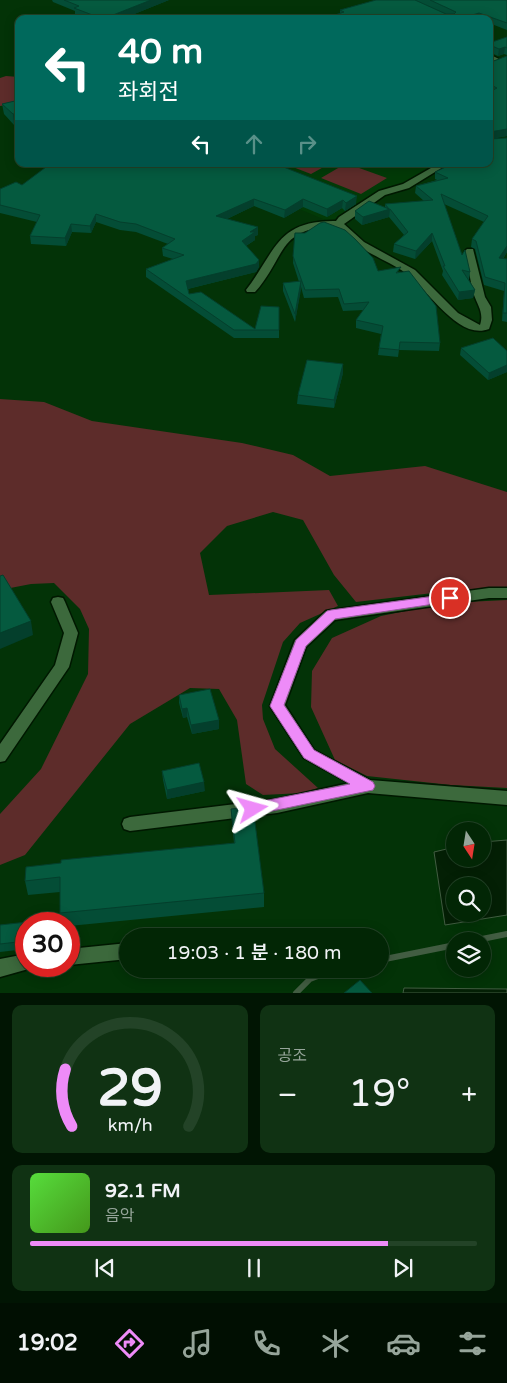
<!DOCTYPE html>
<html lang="ko">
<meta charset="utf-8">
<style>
body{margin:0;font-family:"Varela Round","Noto Sans KR",sans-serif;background:#103213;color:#f1f3f6;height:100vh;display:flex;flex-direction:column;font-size:19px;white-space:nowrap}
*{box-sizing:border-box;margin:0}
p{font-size:16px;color:#96a59a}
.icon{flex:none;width:28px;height:28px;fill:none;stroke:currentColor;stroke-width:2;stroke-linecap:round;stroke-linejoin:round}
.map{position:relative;height:993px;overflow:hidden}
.panel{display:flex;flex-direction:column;gap:12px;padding:12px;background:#011503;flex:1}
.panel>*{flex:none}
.guide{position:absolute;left:15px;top:15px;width:478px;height:152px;border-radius:10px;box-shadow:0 2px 12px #0003,0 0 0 1px #234327;background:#00695c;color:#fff;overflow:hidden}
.needle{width:32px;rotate:168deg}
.controls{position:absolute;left:446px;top:822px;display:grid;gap:10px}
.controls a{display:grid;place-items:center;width:45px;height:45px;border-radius:50%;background:#022605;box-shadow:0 2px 12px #0003,0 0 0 1px #234327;font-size:25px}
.speed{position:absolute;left:15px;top:912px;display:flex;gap:10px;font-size:25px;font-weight:700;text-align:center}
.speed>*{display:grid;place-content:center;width:65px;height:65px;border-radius:50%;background:#022605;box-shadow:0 2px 12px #0003,0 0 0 1px #234327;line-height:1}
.speed .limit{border:8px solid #d22;background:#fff;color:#111}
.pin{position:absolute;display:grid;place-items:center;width:42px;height:42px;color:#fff;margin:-21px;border:2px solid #fff;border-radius:50%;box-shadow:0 1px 5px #0007}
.me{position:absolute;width:55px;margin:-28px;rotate:82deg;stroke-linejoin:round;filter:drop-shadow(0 0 4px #0008)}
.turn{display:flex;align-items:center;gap:18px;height:105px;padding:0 20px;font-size:22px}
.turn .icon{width:65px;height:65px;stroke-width:2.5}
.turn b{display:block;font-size:35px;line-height:42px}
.lanes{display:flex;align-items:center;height:48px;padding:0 20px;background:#0003;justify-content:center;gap:25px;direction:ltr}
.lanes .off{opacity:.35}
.big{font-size:38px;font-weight:600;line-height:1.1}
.panel .card{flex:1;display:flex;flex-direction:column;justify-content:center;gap:8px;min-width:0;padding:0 18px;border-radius:10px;background:#103213}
.panel .dial{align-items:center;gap:0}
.dial svg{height:130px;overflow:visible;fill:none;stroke:#234327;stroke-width:7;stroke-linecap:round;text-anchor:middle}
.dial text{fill:#f1f3f6;stroke:none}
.song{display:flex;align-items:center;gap:15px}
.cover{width:60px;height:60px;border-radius:8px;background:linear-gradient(135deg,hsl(110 70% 55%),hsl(100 70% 35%))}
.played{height:5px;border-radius:2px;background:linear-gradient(90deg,#ee8bf8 80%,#234327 80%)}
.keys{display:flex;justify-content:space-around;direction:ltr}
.heat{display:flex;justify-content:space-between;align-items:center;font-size:28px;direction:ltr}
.panel .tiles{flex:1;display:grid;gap:12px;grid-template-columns:1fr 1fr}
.card:last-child{grid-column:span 2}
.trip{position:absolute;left:119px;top:928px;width:270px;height:50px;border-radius:25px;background:#022605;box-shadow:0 2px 12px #0003,0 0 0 1px #234327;font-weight:600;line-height:50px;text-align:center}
.tabs{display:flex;height:80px;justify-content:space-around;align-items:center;background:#010f02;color:#96a59a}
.tabs .icon{width:35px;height:35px}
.tabs .current{color:#ee8bf8}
.tabs b{font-size:22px;color:#f1f3f6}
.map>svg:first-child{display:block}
</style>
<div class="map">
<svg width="507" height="993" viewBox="0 0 507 993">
<rect width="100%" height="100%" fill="#033307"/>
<!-- built -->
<path fill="#023a07" d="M 192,164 L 433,164 L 402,184 L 387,187 L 330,222 Z"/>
<!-- green -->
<path fill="#5d2c2a" d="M 6,76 L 19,77 L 19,103 L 0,106 L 0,78 Z
M 285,164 L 329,164 L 311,174 Z
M 345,164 L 348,164 L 387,178 L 361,194 L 321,178 Z
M 0,399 L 44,402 L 92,421 L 242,443 L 293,455 L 330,476 L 425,466 L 507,492 L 507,588 L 450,591 L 356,602 L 334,575 L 303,520 L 273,512 L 227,526 L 200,553 L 209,595 L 329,590 L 338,606 L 300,623 L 283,642 L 262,705 L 263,719 L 275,749 L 318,788 L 302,793 L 263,795 L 246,784 L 237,720 L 219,689 L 190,688 L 130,724 L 25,855 L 0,865 L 0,814 L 41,769 L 88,674 L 89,629 L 80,609 L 54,583 L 31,584 L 0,590 Z
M 507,600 L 507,788 L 451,785 L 367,776 L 335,760 L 311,707 L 312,671 L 332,638 L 381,616 L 445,603 Z"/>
<!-- water -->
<path fill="#042005" stroke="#425d42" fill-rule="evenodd" d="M 507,840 L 507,915 L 445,925 L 434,852 L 455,847 L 455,859 L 482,859 L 483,842 ZM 455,886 L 482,886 L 482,914 L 455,914 Z
M 404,988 L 507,989 L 507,993 L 403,993 Z"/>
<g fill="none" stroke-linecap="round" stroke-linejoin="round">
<!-- stream -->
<path stroke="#425d42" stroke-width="6" d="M 472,941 L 507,934
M 380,960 L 455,945
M 296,993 L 310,979 L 336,969"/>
<!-- service casing -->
<g stroke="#001800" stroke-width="2">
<path id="service" d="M 489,54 L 501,60 L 502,61 L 499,63 L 489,58 Z"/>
</g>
<!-- minor casing -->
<g stroke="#001800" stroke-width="3">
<path id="minor" d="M 438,164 L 448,164 L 409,188 L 385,195 L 344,224 L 364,242 L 415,270 L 458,313 L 480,325 C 484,313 478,306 474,295 C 470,281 468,265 465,251 L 467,249 L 473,249 L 485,297 L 491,307 L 492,320 L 489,329 C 458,341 428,289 407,274 C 392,263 375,257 360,247 C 351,242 344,234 337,227 C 277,226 286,258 255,292 L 247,292 L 246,290 C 276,251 277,220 336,221 L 339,217 L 379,191 L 403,184 Z
M 489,588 L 507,588 L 507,598 L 489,598 L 335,620 L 306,647 L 285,705 L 314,750 L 370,780 L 507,791 L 507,805 L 368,793 L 277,813 L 130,831 L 124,829 L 122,824 L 124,819 L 130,817 L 277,799 L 349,783 L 304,758 L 270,706 L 295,640 L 326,611 L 331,610 Z
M 58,597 L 63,598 L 65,602 L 78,633 L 69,667 L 5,761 L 0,762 L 0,744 L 55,665 L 64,633 L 51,602 L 53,598 Z
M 128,943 L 128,959 L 69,965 L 69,949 Z
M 26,954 L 26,966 L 33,966 L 32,968 L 0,977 L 0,959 Z"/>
</g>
<!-- service -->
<use href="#service" fill="#3c693c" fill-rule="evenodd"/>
<!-- minor -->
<use href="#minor" fill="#3c693c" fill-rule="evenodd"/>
</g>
<!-- wall -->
<path fill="#044d36" d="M 52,0 L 169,0 L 122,19 L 85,19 L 75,15 L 75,11 L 53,2 Z
M 376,0 L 507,0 L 507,30 L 489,23 L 489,19 L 323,19 L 340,14 L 340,10 Z
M 507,37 L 507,55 L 504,54 L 498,56 L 489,52 L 489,43 Z
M 507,56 L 507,136 L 491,139 L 507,138 L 507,252 L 503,259 L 507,259 L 507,322 L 502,321 L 504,291 L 484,285 L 475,249 L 471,247 L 472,239 L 484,222 L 444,204 L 462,255 L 470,272 L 469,280 L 475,290 L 473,298 L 458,300 L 442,275 L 443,271 L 432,241 L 415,259 L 393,252 L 394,244 L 404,235 L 389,217 L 362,225 L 355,219 L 355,211 L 385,207 L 385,204 L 424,201 L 415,193 L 416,186 L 437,180 L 435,179 L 435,172 L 489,164 L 489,60 L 491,62 Z
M 19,100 L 19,124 L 14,125 L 4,114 L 2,104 Z
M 276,164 L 356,204 L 345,211 L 342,208 L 327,217 L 303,207 L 284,218 L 254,206 L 227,219 L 258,235 L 255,236 L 255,240 L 246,246 L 259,267 L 256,272 L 188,289 L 189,294 L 255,329 L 279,307 L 279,338 L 234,338 L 146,277 L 146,269 L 173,259 L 163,256 L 162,248 L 168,244 L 136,232 L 120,230 L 96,222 L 91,233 L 72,232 L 66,246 L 31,244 L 30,236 L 37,222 L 0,213 L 0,189 L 22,185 Z
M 295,233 L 378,271 L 401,272 L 440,343 L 439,351 L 399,350 L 398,357 L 378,355 L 381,334 L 356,328 L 356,320 L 364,310 L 343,311 L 338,297 L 304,298 L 301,287 L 295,322 L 283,291 L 283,283 L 299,282 L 293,263 Z
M 461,348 L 507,351 L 507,372 L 488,380 L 460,355 Z
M 343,373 L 334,408 L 297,404 L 298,395 Z
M 179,695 L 219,729 L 192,734 L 187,717 L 183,718 L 179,703 Z
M 162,771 L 205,791 L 167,799 L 163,780 Z
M 231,809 L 264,893 L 264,907 L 69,926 L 69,924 L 62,924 L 60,913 L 60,892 L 28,895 L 25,881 L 61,863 L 234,843 L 232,823 Z
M 36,921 L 37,924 L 26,924 L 26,949 L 0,952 L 0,925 Z"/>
<!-- shaded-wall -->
<path fill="#043f2c" d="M 151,0 L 169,0 L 122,19 L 103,19 Z
M 479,13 L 478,19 L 459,19 Z
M 505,47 L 504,54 L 498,56 L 499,49 Z
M 19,113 L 19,124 L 14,125 L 13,114 Z
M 507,129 L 507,136 L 489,139 L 490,132 Z
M 357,196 L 356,204 L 345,211 L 346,203 Z
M 254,199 L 254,206 L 216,224 L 216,216 Z
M 303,199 L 303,207 L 284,218 L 285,210 Z
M 343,200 L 342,208 L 327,217 L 327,209 Z
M 390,209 L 389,217 L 362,225 L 363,217 Z
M 96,214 L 96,222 L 91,233 L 90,226 Z
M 71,224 L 72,232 L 66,246 L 65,238 Z
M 258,227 L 258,235 L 255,236 L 255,240 L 242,248 L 242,241 L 250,232 Z
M 432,233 L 432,241 L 415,259 L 416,251 Z
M 507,246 L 507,252 L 498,266 L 499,258 Z
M 259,260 L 259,267 L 256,272 L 187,289 L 186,281 Z
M 301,281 L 301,290 L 295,322 L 295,314 Z
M 475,290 L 473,298 L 458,300 L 459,292 Z
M 343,364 L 343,373 L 334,408 L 334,400 Z
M 507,365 L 507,372 L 488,380 L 489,373 Z
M 31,621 L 33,635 L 0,649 L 0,633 Z
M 187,708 L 187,717 L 183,718 L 182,709 Z
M 219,720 L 219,729 L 192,734 L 191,725 Z
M 204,782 L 205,791 L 167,799 L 167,790 Z"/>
<!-- building -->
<path fill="#055a3f" stroke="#043f2c" d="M 64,0 L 151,0 L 103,19 L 74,8 L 79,6 Z
M 376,0 L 415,0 L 446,14 L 454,14 L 456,12 L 430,0 L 507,0 L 507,23 L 479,13 L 459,19 L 323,19 L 344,12 L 340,10 Z
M 507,37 L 507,48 L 505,47 L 499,49 L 490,45 L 489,53 L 489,43 Z
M 507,56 L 507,129 L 490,132 L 489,139 L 489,92 L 497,88 L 489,84 L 489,60 L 491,62 Z
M 19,100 L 19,113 L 13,114 L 2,104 Z
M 507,138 L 507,246 L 499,258 L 507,259 L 507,313 L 503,313 L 505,283 L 485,277 L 476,241 L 472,239 L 488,216 L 441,194 L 462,255 L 465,250 L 470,272 L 462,270 L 475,290 L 459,292 L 443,266 L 445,266 L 432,233 L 416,251 L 394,244 L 408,232 L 390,209 L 363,217 L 355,211 L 369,201 L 389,209 L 385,204 L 433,200 L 416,186 L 448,178 L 435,172 L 452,164 L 489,164 L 489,139 Z
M 50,164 L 276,164 L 357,196 L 346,203 L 343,200 L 327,209 L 303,199 L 285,210 L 254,199 L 216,216 L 258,227 L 250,232 L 255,232 L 242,241 L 259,260 L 256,264 L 186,281 L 189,294 L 201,292 L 255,329 L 261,306 L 279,307 L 279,330 L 234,330 L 146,269 L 184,255 L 162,248 L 175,239 L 136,224 L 120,222 L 96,214 L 90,226 L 71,224 L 65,238 L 30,236 L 40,215 L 0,205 L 0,189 L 16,182 L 22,185 Z
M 324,222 L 345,230 L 355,239 L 373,258 L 378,271 L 401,267 L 396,273 L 409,271 L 436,306 L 440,343 L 400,342 L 399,350 L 379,348 L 383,326 L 356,320 L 369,302 L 344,304 L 339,289 L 305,290 L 293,256 L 295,233 L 305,233 L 320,223 Z
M 301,281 L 295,314 L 283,283 Z
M 493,338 L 507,351 L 507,365 L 489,373 L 461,348 Z
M 307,360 L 343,364 L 334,400 L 298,395 Z
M 3,575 L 31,621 L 0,633 L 0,576 Z
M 210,689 L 219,720 L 191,725 L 187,708 L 182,709 L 179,695 Z
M 199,763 L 204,782 L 167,790 L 162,771 Z
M 253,807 L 264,893 L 60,913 L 60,877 L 25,881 L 26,867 L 61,863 L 61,860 L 235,843 L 231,809 Z
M 36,921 L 36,924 L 26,924 L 26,941 L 0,944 L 0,925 Z
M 360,980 L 372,993 L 344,993 Z"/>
<!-- route -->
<path fill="#ee8bf8" stroke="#9b5aa1" d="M 450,594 L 454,595 L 456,598 L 454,601 L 335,619 L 306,646 L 284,705 L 314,750 L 373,782 L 375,786 L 373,790 L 253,815 L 248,814 L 246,809 L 248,805 L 253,803 L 350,784 L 304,758 L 270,706 L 296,640 L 327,611 L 331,610 Z"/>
</svg>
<div class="controls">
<a><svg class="needle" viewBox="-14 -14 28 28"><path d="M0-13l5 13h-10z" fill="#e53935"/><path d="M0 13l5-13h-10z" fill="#96a59a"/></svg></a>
<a><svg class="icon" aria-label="search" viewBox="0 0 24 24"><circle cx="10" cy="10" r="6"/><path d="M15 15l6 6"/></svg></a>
<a><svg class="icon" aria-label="layers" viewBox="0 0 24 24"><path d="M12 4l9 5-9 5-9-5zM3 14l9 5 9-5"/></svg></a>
</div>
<div class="speed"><div class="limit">30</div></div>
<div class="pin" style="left:450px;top:598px;background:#d93025"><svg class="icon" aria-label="arrive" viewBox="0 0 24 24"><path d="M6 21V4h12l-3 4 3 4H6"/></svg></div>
<svg class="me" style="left:253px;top:809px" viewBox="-20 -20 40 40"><path d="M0-17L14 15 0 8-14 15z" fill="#ee8bf8" stroke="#fff" stroke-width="4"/></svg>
<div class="trip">19:03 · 1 분 · 180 m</div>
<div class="guide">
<div class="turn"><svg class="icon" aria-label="left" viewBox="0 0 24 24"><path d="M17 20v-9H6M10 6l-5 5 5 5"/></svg><div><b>40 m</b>좌회전</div></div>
<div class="lanes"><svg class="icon" aria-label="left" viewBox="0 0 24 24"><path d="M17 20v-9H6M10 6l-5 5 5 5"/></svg><svg class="icon off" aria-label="ahead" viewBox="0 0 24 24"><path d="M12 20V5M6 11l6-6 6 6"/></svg><svg class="icon off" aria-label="right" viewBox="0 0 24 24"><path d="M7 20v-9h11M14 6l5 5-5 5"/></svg></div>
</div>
</div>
<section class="panel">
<div class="tiles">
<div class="card dial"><svg viewBox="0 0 100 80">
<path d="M14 69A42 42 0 1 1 86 69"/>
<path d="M14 69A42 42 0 0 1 10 34" stroke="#ee8bf8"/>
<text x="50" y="56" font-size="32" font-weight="700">29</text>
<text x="50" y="72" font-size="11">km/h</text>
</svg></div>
<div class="card"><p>공조</p>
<div class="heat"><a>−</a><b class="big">19°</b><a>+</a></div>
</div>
<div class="card">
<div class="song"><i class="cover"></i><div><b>92.1 FM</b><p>음악</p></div></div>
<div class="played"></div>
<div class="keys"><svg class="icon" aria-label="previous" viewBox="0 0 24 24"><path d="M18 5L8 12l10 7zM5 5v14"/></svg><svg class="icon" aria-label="pause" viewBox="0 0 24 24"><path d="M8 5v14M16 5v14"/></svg><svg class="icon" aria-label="next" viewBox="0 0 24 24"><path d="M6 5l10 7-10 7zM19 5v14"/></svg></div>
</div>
</div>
</section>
<nav class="tabs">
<b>19:02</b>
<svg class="icon current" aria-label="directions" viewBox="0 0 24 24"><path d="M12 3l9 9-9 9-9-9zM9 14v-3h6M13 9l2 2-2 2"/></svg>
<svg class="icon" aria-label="music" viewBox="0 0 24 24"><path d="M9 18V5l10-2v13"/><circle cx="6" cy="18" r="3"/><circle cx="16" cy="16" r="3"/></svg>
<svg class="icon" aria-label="phone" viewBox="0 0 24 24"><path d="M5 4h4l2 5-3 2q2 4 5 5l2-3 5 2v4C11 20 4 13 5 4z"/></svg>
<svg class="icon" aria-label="climate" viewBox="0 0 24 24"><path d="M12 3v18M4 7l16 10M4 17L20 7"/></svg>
<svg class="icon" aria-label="car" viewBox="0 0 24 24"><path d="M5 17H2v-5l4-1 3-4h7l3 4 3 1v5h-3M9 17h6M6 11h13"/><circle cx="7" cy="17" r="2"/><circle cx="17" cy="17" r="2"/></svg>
<svg class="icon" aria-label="filters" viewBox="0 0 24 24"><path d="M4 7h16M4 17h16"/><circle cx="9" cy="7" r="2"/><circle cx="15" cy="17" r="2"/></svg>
</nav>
